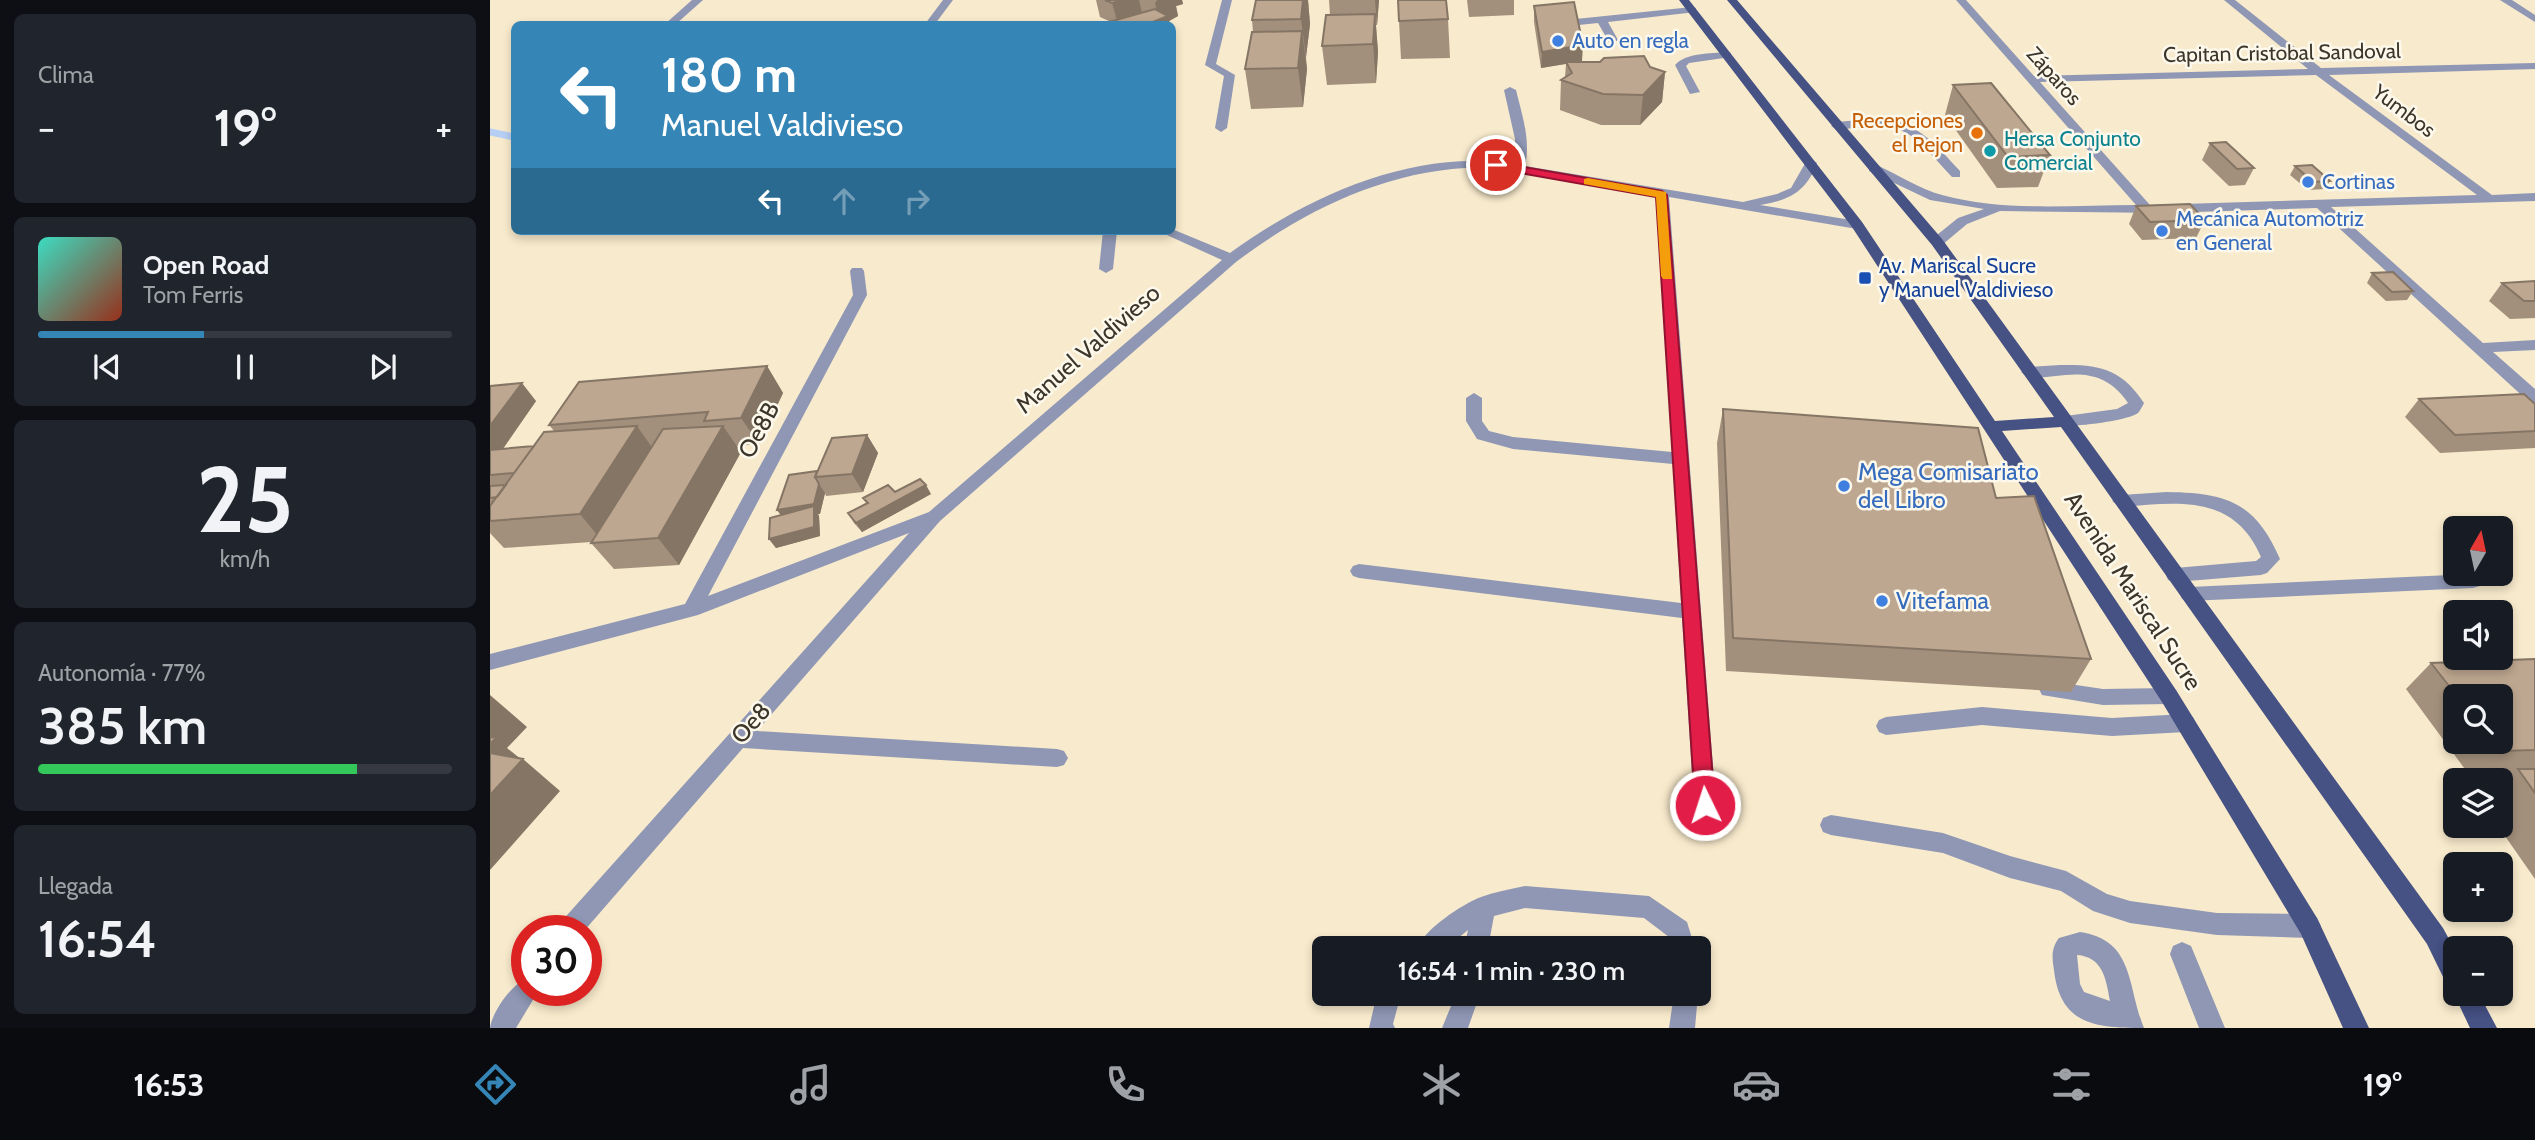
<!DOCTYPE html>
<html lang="es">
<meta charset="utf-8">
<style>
body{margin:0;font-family:Cabin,sans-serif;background:#20242c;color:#f1f3f6;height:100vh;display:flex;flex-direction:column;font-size:26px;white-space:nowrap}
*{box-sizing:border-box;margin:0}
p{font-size:23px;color:#9ea1a6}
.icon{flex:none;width:38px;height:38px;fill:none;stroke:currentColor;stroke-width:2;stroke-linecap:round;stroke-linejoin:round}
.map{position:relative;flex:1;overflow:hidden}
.details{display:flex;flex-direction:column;gap:14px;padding:14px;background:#0d0f14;width:490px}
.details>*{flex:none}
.banner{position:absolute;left:21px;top:21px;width:665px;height:214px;border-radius:10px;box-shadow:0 4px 10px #0003;background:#3585b6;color:#fff;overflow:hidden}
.needle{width:46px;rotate:9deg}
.fabs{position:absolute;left:1953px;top:516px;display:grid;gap:14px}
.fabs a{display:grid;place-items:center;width:70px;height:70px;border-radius:10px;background:#171b24;box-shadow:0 4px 10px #0003;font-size:35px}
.speed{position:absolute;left:21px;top:915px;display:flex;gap:14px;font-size:35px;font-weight:700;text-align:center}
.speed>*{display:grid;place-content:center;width:91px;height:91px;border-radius:50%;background:#171b24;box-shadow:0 4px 10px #0003;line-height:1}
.speed .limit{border:10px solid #d22;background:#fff;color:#111}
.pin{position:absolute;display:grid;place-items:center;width:60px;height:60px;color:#fff;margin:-30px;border:4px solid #fff;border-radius:50%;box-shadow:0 2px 7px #0007}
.me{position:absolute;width:77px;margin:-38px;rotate:356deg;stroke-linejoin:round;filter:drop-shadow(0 0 5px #0008)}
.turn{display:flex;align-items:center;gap:24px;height:147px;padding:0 35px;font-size:32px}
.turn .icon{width:91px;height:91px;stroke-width:2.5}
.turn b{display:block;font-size:49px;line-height:60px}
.lanes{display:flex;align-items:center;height:66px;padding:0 35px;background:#0003;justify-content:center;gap:35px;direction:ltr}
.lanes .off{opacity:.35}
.big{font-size:52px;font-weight:600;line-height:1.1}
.details .tile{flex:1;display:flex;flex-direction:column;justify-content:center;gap:10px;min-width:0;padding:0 24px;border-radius:10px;background:#20242c}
.details .dial{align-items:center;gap:0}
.dial b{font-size:91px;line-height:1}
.song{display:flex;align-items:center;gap:21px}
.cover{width:84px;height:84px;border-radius:10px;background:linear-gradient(135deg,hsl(170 70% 55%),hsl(10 70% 35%))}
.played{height:7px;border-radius:4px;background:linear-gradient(90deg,#3585b6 40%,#363941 40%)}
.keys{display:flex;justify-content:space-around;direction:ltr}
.heat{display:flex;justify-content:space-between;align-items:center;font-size:38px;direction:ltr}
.charge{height:10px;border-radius:5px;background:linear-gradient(90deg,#34c759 77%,#363941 0)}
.trip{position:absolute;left:822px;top:936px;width:399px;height:70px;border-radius:10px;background:#171b24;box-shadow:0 4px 10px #0003;font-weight:600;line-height:70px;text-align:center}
.tabs{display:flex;height:112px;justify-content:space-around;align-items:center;background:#090b0e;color:#9ea1a6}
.tabs .icon{width:49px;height:49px}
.tabs .current{color:#3585b6}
.tabs b{font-size:32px;color:#f1f3f6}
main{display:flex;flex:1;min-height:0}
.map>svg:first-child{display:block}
</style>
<main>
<section class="details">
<div class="tile"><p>Clima</p>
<div class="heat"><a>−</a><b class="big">19°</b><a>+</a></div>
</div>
<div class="tile">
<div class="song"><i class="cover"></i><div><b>Open Road</b><p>Tom Ferris</p></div></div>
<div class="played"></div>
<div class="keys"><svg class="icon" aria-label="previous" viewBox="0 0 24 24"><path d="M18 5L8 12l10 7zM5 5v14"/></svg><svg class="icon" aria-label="pause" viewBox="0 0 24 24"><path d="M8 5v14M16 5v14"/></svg><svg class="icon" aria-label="next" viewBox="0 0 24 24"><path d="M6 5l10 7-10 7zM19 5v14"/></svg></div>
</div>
<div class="tile dial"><b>25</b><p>km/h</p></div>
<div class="tile"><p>Autonomía · 77%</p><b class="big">385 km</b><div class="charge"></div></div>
<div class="tile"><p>Llegada</p><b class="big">16:54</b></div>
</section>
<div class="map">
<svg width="2045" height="1028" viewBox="0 0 2045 1028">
<rect width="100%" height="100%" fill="#f8eacc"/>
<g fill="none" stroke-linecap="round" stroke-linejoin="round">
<!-- stream -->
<path stroke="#b7cff5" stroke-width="7" d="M 0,132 L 24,137"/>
<!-- minor -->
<path fill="#8f97b4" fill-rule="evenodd" d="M 202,0 L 213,0 L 186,24 L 175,24 Z
M 453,0 L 463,0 L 445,24 L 435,24 Z
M 732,0 L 742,0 L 726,64 L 745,75 L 737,128 L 731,132 L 725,128 L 734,76 L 715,65 Z
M 1466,0 L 1476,0 L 1544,76 L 1818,69 L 1734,0 L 1745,0 L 1831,68 L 2045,63 L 2045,69 L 1839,75 L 2002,195 L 2045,193 L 2045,201 L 1841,207 L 1993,343 L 2045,340 L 2045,350 L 2003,352 L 2045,389 L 2045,403 L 2039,402 L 1827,208 L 1673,213 L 1510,211 L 1477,224 L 1452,245 L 1442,245 L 1442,239 L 1468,218 L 1494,209 L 1440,200 L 1379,171 L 1379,165 L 1387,165 C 1408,175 1430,189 1452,195 C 1513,212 1583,205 1646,205 ZM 1826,75 L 1987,195 L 1660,205 L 1550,82 Z
M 2010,0 L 2022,0 L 2045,15 L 2045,22 Z
M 1202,7 L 1206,8 L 1206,12 L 1118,22 L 1128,40 L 1123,43 L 1119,42 L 1108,23 L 1079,26 L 1070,32 L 1065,29 L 1076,20 Z
M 1237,52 L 1241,53 L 1241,57 L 1199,63 L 1196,66 L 1210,92 L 1200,94 L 1185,65 C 1197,52 1220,54 1237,52 Z
M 1020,87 L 1026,90 C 1032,115 1041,140 1035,166 L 1253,202 L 1287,194 L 1301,188 L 1317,160 L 1321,159 L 1327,163 C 1316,192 1300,200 1270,205 L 1367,221 L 1374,225 L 1367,229 L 1179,197 L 1226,805 L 1223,812 L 1215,815 L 1207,812 L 1204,805 L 1192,618 L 869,578 L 863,576 L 860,571 L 863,566 L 869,564 L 1191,603 L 1183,464 L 1023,449 L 987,439 L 976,421 L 976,398 L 984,393 L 992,398 L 992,421 L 999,431 L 1023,437 L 1182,452 L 1166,195 C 1129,189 1092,183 1055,177 C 1029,172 1002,166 975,168 C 891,173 812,212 746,262 L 450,521 L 267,731 L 567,749 L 574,751 L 578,758 L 574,765 L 567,767 L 253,748 L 94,931 L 66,931 L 70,923 L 419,533 L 208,615 L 0,670 L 0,654 L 195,604 L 363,295 L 360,271 L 362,268 L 372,268 L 374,271 L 377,295 L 218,596 L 439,512 L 732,260 L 668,231 L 682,229 L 740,253 C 818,196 924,148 1023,164 L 1025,139 L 1014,90 Z
M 1390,118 C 1427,121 1446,145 1470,171 L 1470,177 L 1462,177 C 1416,127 1416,121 1347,130 L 1341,126 L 1347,122 Z
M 613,231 L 627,231 L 623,269 L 616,273 L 609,269 Z
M 1570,365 C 1609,364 1632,369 1654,403 C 1653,405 1650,411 1648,413 C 1637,421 1581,428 1568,425 L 1566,421 L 1568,417 L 1627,409 L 1638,403 C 1603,350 1550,391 1531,372 L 1539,367 Z
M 1677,492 C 1737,493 1765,502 1790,559 L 1777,573 L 1771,575 L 1685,582 L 1678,580 L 1676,575 L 1678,570 L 1685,568 L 1766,561 L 1771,557 C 1744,494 1689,502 1631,507 L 1622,501 L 1631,495 Z
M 1982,574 L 1990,576 L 1992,581 L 1990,586 L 1983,588 L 1699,601 L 1692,599 L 1690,594 L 1692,589 L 1699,587 Z
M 1559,681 L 1613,689 L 1679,688 L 1686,690 L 1689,696 L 1686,702 L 1679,704 L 1613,705 L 1552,695 L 1549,689 L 1552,683 Z
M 1492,707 L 1622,718 L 1696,714 L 1703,717 L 1706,723 L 1703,729 L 1696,732 L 1622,736 L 1492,725 L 1396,735 L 1389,732 L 1386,726 L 1389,720 L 1396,717 Z
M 1341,815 L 1453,833 L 1520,856 L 1576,871 L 1617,894 L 1640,901 L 1727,913 L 1819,914 L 1827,918 L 1831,926 L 1827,934 L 1819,938 L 1727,935 L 1640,923 L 1603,911 L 1571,891 L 1520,878 L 1453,853 L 1341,835 L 1333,832 L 1330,825 L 1333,818 Z
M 1035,886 L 1159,896 L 1197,922 L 1205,948 L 1181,948 L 1179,937 L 1154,918 L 1035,908 L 1004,916 L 998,948 L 974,948 L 978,930 L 956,948 L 927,948 C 934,930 972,904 991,897 C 1005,892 1021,889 1035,886 Z
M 1590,932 C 1645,940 1637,987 1654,1028 C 1606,1028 1570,1025 1564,970 C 1562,958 1561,948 1569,938 ZM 1587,955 C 1613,957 1616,979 1620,1001 L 1594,992 L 1590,984 Z
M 1692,942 L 1701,946 L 1735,1028 L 1709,1028 L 1680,954 L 1683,946 Z
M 37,978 L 37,990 L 49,990 L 26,1028 L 0,1028 C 2,1012 22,984 37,978 Z
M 887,994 L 911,994 L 903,1024 L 905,1028 L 879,1028 Z
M 966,994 L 990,994 L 978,1028 L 952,1028 Z
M 1184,994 L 1208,994 L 1205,1028 L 1179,1028 Z"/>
<!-- major -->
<path fill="#465184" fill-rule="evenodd" d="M 1189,0 L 1199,0 L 1372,222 L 1505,421 L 1564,417 L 1442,245 L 1237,0 L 1247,0 L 1452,239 L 1953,928 L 1965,950 L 1965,986 L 1956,983 L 1937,944 L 1571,427 L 1512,431 L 1686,690 L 1827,918 L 1879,1028 L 1853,1028 L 1811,934 L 1672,702 L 1362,227 Z
M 1965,990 L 1965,994 L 1989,994 L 2007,1028 L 1980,1028 L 1964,994 Z"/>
</g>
<!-- wall -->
<path fill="#a3907c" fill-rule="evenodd" d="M 606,0 L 692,0 L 693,4 L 686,6 L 688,16 L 679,21 L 621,22 L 610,17 Z
M 766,0 L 818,0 L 820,24 L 816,57 L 817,69 L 813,107 L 761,109 L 755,69 L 763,32 L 762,20 Z
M 839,0 L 889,0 L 887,25 L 886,25 L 888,52 L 886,83 L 837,85 L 832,46 L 840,15 Z
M 977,0 L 1024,0 L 1024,15 L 979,17 Z
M 1044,6 L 1092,61 L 1085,62 L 1160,67 L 1175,72 L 1172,102 L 1150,125 L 1111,125 L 1070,110 L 1071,80 L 1075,77 L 1076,64 L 1051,68 L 1044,22 Z
M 958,19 L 960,58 L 911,59 L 909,21 Z
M 1463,85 L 1560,155 L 1548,187 L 1507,188 L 1455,115 Z
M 1720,143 L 1764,168 L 1755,185 L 1739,186 L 1712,160 Z
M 1805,166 L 1840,181 L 1835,189 L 1818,190 L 1800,175 Z
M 1646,206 L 1715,220 L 1706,238 L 1652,240 L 1639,224 Z
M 1882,273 L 1923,291 L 1917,300 L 1896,301 L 1877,283 Z
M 2045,281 L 2045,318 L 2020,319 L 1999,301 L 2012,283 Z
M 277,366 L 293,393 L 269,444 L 247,446 L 251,452 L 189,565 L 124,569 L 101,543 L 101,542 L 14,548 L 0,533 L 0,386 L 46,401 L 13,449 L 44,446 L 65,432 L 59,425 Z
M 1929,399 L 2045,404 L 2045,448 L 1950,453 L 1915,417 Z
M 1233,409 L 1506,498 L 1601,659 L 1581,692 L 1236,671 L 1227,443 Z
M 377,435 L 388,453 L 373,492 L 336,496 L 335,493 L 330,514 L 328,514 L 329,516 L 330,536 L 286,548 L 279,539 L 291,515 L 287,510 L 327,471 Z
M 405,492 L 441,494 L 372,532 L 364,523 L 358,513 L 376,503 L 373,498 Z
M 2045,659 L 2045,879 L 2008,826 L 2011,826 L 2011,783 L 2021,774 L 1980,776 L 1916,689 L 1941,663 ZM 1965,696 L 2011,696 L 2011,742 L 1965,742 Z"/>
<!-- shaded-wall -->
<path fill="#857565" d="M 633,0 L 649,0 L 653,17 L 628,24 L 622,3 Z
M 667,0 L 692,0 L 693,4 L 686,6 L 688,16 L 679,21 L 680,24 L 658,24 L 669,20 L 665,3 Z
M 813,0 L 818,0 L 820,24 L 816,57 L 811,19 Z
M 885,0 L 889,0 L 887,25 Z
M 885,14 L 888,52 L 886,83 L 883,44 Z
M 812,31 L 817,69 L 813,107 L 808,68 Z
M 1093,45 L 1092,61 L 1051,68 L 1052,52 Z
M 1175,72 L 1172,102 L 1150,125 L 1153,95 Z
M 277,366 L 293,393 L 269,444 L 251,418 Z
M 32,383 L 46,401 L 4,461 L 0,457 L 0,426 Z
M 147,426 L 166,453 L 112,541 L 90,514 Z
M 233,426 L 251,452 L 189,565 L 168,538 Z
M 377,435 L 388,453 L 373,492 L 362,474 Z
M 329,484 L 335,493 L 330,514 L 328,514 L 329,516 L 330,536 L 286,548 L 279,539 L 294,519 L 287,510 Z
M 436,485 L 441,494 L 372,532 L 366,523 Z
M 0,695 L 37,727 L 17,748 L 32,760 L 33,759 L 70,791 L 0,870 Z"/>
<!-- building -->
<path fill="#bea790" stroke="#857565" stroke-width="2" d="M 615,0 L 633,0 L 622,3 Z
M 766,0 L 813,0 L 811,19 L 762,20 Z
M 908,0 L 956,0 L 958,19 L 909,21 Z
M 1084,2 L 1093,45 L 1052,52 L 1044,6 Z
M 665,9 L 678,16 L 658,24 L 612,24 Z
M 885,14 L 883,44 L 832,46 L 836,15 Z
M 812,31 L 808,68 L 755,69 L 762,32 Z
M 1154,56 L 1160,67 L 1175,72 L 1153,95 L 1113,94 L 1071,80 L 1082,73 L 1076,62 L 1110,62 L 1114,58 Z
M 1501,83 L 1560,155 L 1518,157 L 1463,85 Z
M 1736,142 L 1764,168 L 1747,169 L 1720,143 Z
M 1822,165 L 1840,181 L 1823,182 L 1805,166 Z
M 1700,204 L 1715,220 L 1660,222 L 1646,206 Z
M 1903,272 L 1923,291 L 1902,292 L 1882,273 Z
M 2045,281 L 2045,301 L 2034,301 L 2012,283 Z
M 277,366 L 251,418 L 214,421 L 218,412 L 59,425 L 89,382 Z
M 32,383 L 0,426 L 0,386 Z
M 2034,394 L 2045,404 L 2045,431 L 1965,435 L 1929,399 Z
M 1233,409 L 1488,428 L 1506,498 L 1544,496 L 1601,659 L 1243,638 Z
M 147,426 L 90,514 L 0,521 L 0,506 L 54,432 Z
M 233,426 L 168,538 L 101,543 L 173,429 Z
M 377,435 L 362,474 L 325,477 L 342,438 Z
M 44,446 L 24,473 L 0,475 L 0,450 Z
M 327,471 L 325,477 L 329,484 L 324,504 L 287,510 L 299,475 Z
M 430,479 L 436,485 L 366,523 L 358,513 L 378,503 L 373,498 L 398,485 L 405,492 Z
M 16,485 L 7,497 L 0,498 L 0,486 Z
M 324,506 L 324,527 L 279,539 L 280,518 Z
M 2045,659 L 2045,750 L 2009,751 L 2002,742 L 2011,742 L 2011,696 L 1967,696 L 1941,663 Z
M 0,737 L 6,738 L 0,744 Z
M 0,753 L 33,759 L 0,795 Z
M 2028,769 L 2045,769 L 2045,793 Z"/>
<!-- route -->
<path fill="#e11d48" stroke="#92132f" stroke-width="2" d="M 1006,162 L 1172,191 L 1177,195 L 1225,805 L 1222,812 L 1215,814 L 1208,812 L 1205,805 L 1166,197 L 1002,168 L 1002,163 Z"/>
<!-- slow -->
<path fill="#f59e0b" d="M 1098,178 L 1176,192 L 1182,279 L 1173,279 L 1171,276 L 1166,197 L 1094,184 L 1094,179 Z"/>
<!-- markers -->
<g fill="#3f7fe0" stroke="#fdf8ec" stroke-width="2.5">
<circle cx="1068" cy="41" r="7"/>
<circle cx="1818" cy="182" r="7"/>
<circle cx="1672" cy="231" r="7"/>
<circle cx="1354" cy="486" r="7"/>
<circle cx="1392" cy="601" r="7"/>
</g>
<circle fill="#e8710a" stroke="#fdf8ec" stroke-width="2.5" cx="1487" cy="133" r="7"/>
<circle fill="#0f9aa8" stroke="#fdf8ec" stroke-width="2.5" cx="1500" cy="151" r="7"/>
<rect fill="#1a4fb4" stroke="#fdf8ec" stroke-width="2.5" x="1368" y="271" width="14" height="14" rx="3.5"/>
<g text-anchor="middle" stroke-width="5" stroke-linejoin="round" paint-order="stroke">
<!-- far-shop labels -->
<g font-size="21" fill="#366cbe" stroke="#fdf8ec" text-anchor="start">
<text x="1082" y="48">Auto en regla</text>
<text x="1832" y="189">Cortinas</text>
<text x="1686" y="226">Mecánica Automotriz<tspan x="1686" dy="24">en General</tspan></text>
</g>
<!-- far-street labels -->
<g font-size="21" fill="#3c362a" stroke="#fdf8ec">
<text transform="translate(1792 53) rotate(-1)" y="7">Capitan Cristobal Sandoval</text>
<text transform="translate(1564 76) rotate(48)" y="7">Záparos</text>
<text transform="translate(1914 111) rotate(37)" y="7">Yumbos</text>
</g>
<!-- far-food labels -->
<g font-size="21" fill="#c56008" stroke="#fdf8ec" text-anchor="end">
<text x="1473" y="128">Recepciones<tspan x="1473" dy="24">el Rejon</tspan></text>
</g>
<!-- far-culture labels -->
<g font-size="21" fill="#0d838f" stroke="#fdf8ec" text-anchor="start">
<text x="1514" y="146">Hersa Conjunto<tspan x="1514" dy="24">Comercial</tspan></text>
</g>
<!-- far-transit labels -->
<g font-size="21" fill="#164399" stroke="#fdf8ec" text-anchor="start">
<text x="1389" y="273">Av. Mariscal Sucre<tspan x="1389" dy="24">y Manuel Valdivieso</tspan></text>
</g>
<!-- street labels -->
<g font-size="24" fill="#3c362a" stroke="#fdf8ec">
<text transform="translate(598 349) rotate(-41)" y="8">Manuel Valdivieso</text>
<text transform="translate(269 430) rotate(-62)" y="8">Oe8B</text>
<text transform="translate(1643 591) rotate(57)" y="8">Avenida Mariscal Sucre</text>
<text transform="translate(261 723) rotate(-48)" y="8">Oe8</text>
</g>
<!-- shop labels -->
<g font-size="24" fill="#366cbe" stroke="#fdf8ec" text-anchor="start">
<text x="1368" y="480">Mega Comisariato<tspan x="1368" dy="28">del Libro</tspan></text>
<text x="1406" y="609">Vitefama</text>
</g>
</g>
</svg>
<div class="fabs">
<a><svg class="needle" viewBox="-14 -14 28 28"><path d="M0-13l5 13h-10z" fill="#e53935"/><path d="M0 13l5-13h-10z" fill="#9ea1a6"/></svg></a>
<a><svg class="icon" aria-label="sound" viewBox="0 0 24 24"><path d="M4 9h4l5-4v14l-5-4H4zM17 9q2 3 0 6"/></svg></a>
<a><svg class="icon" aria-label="search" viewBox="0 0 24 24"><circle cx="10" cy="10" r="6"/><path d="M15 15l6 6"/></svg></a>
<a><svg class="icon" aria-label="layers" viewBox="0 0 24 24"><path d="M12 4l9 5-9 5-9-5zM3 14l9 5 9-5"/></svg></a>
<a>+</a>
<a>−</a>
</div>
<div class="speed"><div class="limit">30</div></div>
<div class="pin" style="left:1006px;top:165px;background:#d93025"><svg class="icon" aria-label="arrive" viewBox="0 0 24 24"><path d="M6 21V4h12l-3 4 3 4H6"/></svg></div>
<svg class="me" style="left:1215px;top:805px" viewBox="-20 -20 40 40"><circle r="17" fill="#e11d48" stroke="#fff" stroke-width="3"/><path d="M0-11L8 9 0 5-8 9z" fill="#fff"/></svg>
<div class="trip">16:54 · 1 min · 230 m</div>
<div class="banner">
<div class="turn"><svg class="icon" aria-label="left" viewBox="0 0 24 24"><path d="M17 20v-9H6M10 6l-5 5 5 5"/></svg><div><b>180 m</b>Manuel Valdivieso</div></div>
<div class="lanes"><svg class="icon" aria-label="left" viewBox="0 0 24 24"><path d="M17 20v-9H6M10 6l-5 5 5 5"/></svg><svg class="icon off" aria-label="ahead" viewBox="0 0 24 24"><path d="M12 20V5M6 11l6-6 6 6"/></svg><svg class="icon off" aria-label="right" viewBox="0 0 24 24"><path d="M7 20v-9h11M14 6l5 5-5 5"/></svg></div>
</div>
</div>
</main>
<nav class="tabs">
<b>16:53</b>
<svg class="icon current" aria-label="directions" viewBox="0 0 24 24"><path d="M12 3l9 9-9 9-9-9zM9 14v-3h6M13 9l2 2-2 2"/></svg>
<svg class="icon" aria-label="music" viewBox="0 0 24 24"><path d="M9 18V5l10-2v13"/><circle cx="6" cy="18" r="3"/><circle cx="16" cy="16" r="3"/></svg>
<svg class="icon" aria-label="phone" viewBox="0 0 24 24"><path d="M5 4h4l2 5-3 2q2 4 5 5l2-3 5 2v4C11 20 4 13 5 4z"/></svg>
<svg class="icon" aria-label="climate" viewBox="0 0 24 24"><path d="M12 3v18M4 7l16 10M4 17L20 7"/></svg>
<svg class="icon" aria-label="car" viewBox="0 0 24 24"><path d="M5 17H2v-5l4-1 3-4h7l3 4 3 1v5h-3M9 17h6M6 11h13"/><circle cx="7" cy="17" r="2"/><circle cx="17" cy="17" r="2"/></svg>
<svg class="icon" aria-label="filters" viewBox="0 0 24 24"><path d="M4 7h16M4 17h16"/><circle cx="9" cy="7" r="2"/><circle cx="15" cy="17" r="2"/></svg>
<b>19°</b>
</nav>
